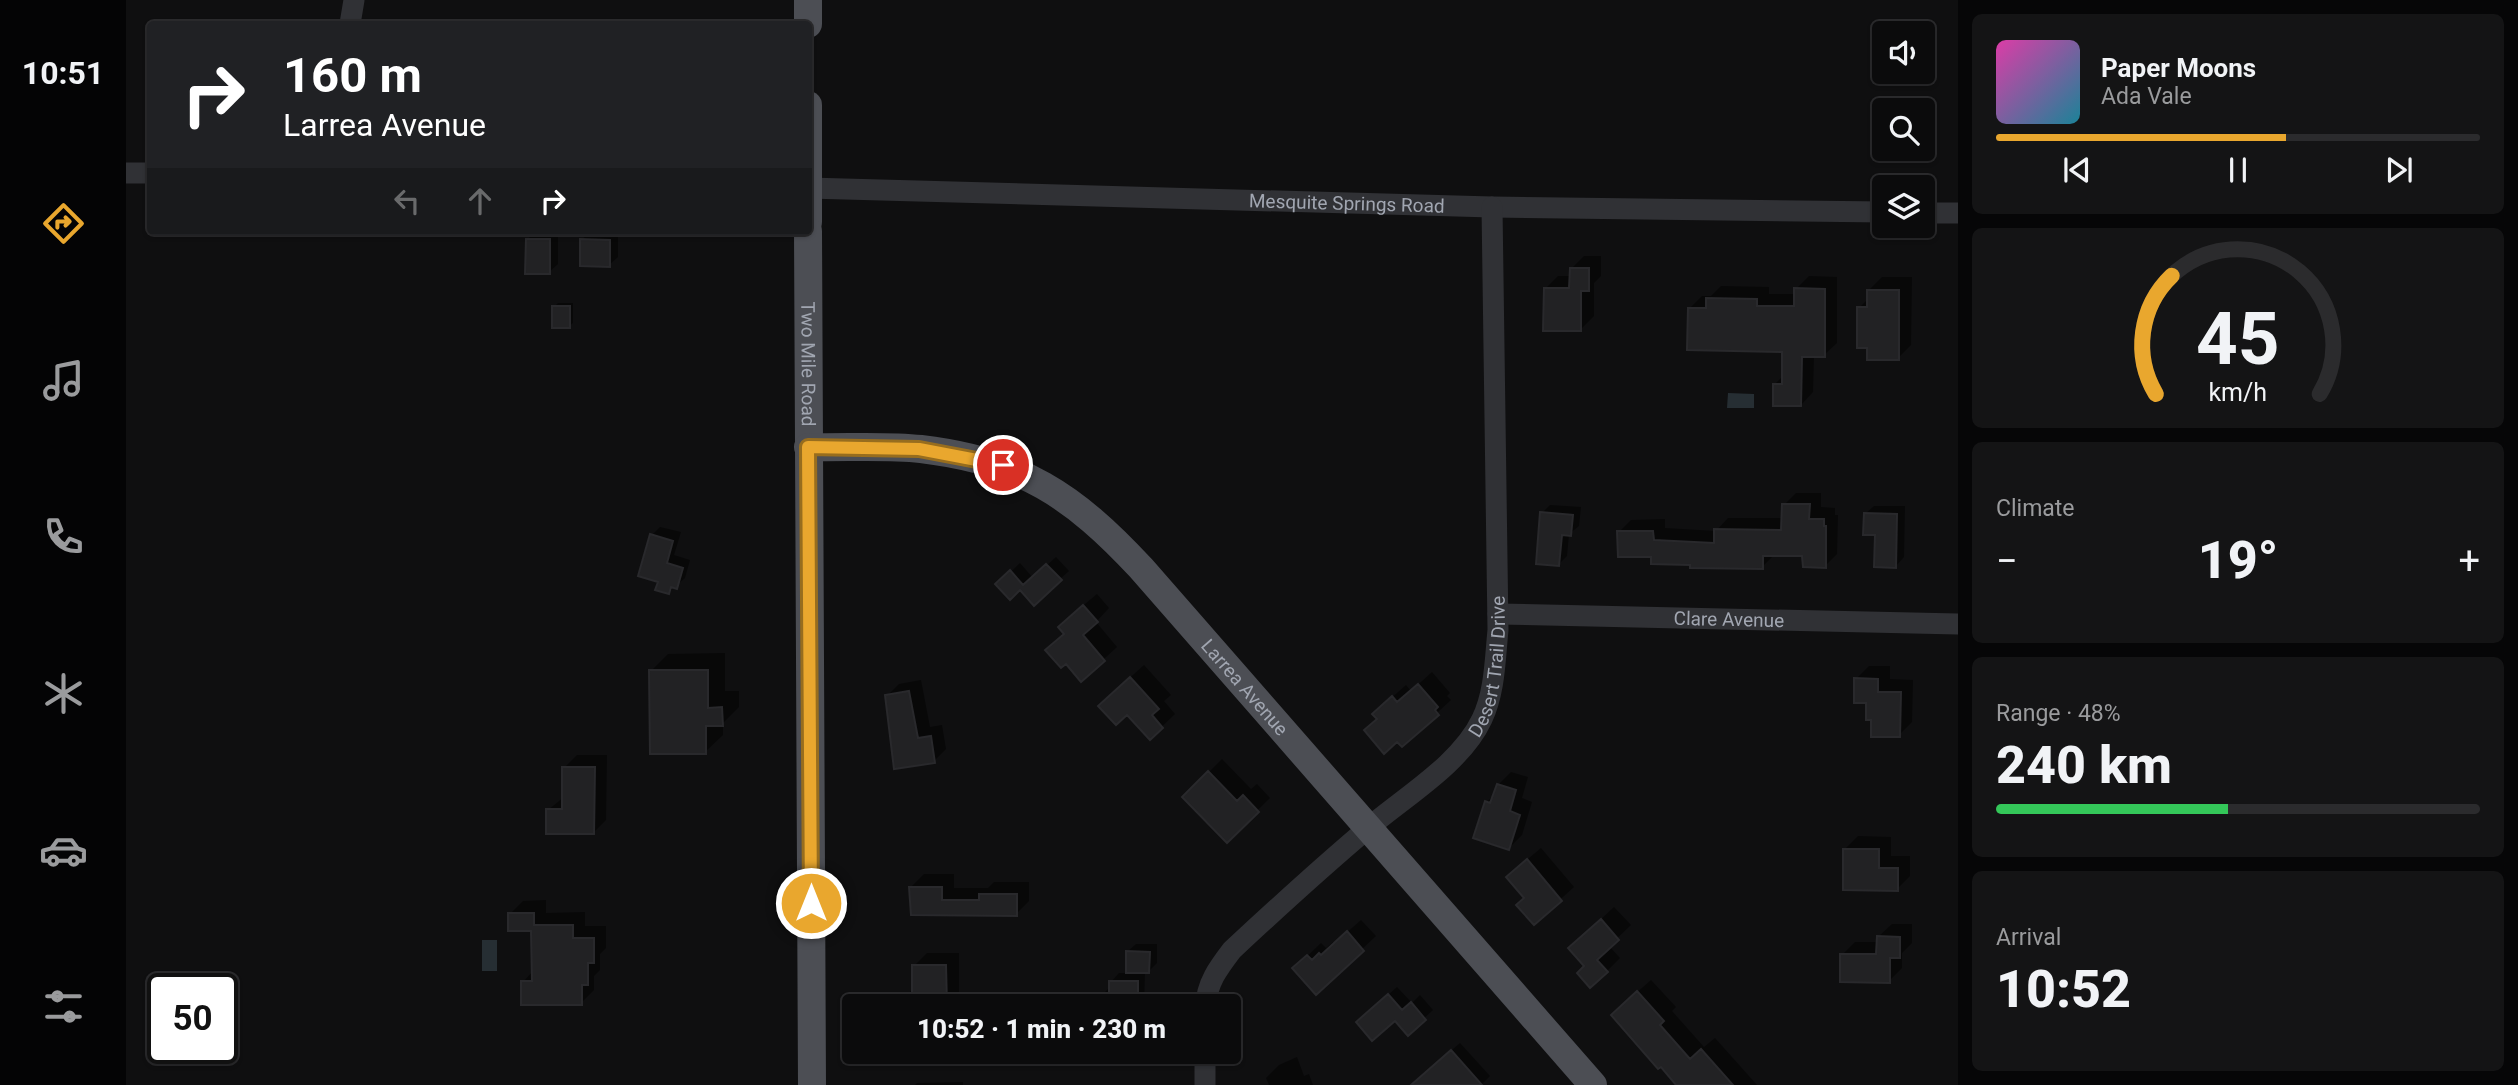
<!DOCTYPE html>
<meta charset="utf-8">
<style>
body{margin:0;font-family:Roboto,sans-serif;background:#141415;color:#f1f3f6;height:100vh;display:flex;flex-direction:column;font-size:26px;white-space:nowrap}
*{box-sizing:border-box;margin:0}
p{font-size:23px;color:#9a9b9d}
.icon{flex:none;width:38px;height:38px;fill:none;stroke:currentColor;stroke-width:2;stroke-linecap:round;stroke-linejoin:round}
.map{position:relative;flex:1;overflow:hidden}
.sheet{display:flex;flex-direction:column;gap:14px;padding:14px;background:#060607;width:560px}
.sheet>*{flex:none}
.guide{position:absolute;left:21px;top:21px;width:665px;height:214px;border-radius:7px;box-shadow:0 2px 5px #0004,0 0 0 2px #2b2b2d;background:#202124;color:#fff;overflow:hidden}
.tools{position:absolute;left:1746px;top:21px;display:grid;gap:14px}
.tools a{display:grid;place-items:center;width:63px;height:63px;border-radius:7px;background:#0b0b0c;box-shadow:0 2px 5px #0004,0 0 0 2px #2b2b2d;font-size:35px}
.speed{position:absolute;left:21px;top:973px;display:flex;gap:14px;font-size:35px;font-weight:700;text-align:center}
.speed>*{display:grid;place-content:center;width:91px;height:91px;border-radius:50%;background:#0b0b0c;box-shadow:0 2px 5px #0004,0 0 0 2px #2b2b2d;line-height:1}
.speed .limit{border:4px solid #111;border-radius:10px;background:#fff;color:#111}
.pin{position:absolute;display:grid;place-items:center;width:60px;height:60px;color:#fff;margin:-30px;border:4px solid #fff;border-radius:50%;box-shadow:0 2px 7px #0007}
.me{position:absolute;width:77px;margin:-38px;rotate:0deg;stroke-linejoin:round;filter:drop-shadow(0 0 5px #0008)}
.turn{display:flex;align-items:center;gap:24px;height:147px;padding:0 21px;font-size:32px}
.turn .icon{width:91px;height:91px;stroke-width:2.5}
.turn b{display:block;font-size:49px;line-height:60px}
.lanes{display:flex;align-items:center;height:66px;padding:0 21px;background:#0003;justify-content:center;gap:35px;direction:ltr}
.lanes .off{opacity:.35}
.big{font-size:52px;font-weight:800;line-height:1.1}
.sheet .tile{flex:1;display:flex;flex-direction:column;justify-content:center;gap:10px;min-width:0;padding:0 24px;border-radius:10px;background:#141415}
.sheet .dial{align-items:center;gap:0}
.dial svg{height:182px;overflow:visible;fill:none;stroke:#2b2b2d;stroke-width:7;stroke-linecap:round;text-anchor:middle}
.dial text{fill:#f1f3f6;stroke:none}
.song{display:flex;align-items:center;gap:21px}
.cover{width:84px;height:84px;border-radius:10px;background:linear-gradient(135deg,hsl(320 70% 55%),hsl(190 70% 35%))}
.played{height:7px;border-radius:4px;background:linear-gradient(90deg,#e9a72e 60%,#2b2b2d 60%)}
.keys{display:flex;justify-content:space-around;direction:ltr}
.heat{display:flex;justify-content:space-between;align-items:center;font-size:38px;direction:ltr}
.charge{height:10px;border-radius:5px;background:linear-gradient(90deg,#34c759 48%,#2b2b2d 0)}
.trip{position:absolute;left:716px;top:994px;width:399px;height:70px;border-radius:7px;background:#0b0b0c;box-shadow:0 2px 5px #0004,0 0 0 2px #2b2b2d;font-weight:800;line-height:70px;text-align:center}
main{display:flex;flex:1;min-height:0}
.tab-bar{display:flex;flex-direction:column;width:126px;justify-content:space-around;align-items:center;background:#040405;color:#9a9b9d}
.tab-bar .icon{width:49px;height:49px}
.tab-bar .on{color:#e9a72e}
.tab-bar b{font-size:32px;color:#f1f3f6}
.map>svg:first-child{display:block}
</style>
<main>
<nav class="tab-bar">
<b>10:51</b>
<svg class="icon on" aria-label="directions" viewBox="0 0 24 24"><path d="M12 3l9 9-9 9-9-9zM9 14v-3h6M13 9l2 2-2 2"/></svg>
<svg class="icon" aria-label="music" viewBox="0 0 24 24"><path d="M9 18V5l10-2v13"/><circle cx="6" cy="18" r="3"/><circle cx="16" cy="16" r="3"/></svg>
<svg class="icon" aria-label="phone" viewBox="0 0 24 24"><path d="M5 4h4l2 5-3 2q2 4 5 5l2-3 5 2v4C11 20 4 13 5 4z"/></svg>
<svg class="icon" aria-label="climate" viewBox="0 0 24 24"><path d="M12 3v18M4 7l16 10M4 17L20 7"/></svg>
<svg class="icon" aria-label="car" viewBox="0 0 24 24"><path d="M5 17H2v-5l4-1 3-4h7l3 4 3 1v5h-3M9 17h6M6 11h13"/><circle cx="7" cy="17" r="2"/><circle cx="17" cy="17" r="2"/></svg>
<svg class="icon" aria-label="filters" viewBox="0 0 24 24"><path d="M4 7h16M4 17h16"/><circle cx="9" cy="7" r="2"/><circle cx="15" cy="17" r="2"/></svg>
</nav>
<div class="map">
<svg width="1832" height="1085" viewBox="0 0 1832 1085">
<rect width="100%" height="100%" fill="#0f0f10"/>
<!-- water -->
<path fill="#262e33" d="M 1602,393 L 1628,394 L 1628,408 L 1601,408 Z
M 356,940 L 371,940 L 371,971 L 356,971 Z"/>
<!-- shadow -->
<path fill="#0007" d="M 410,231 L 432,232 L 432,264 L 423,272 L 401,240 Z
M 464,231 L 492,232 L 492,257 L 483,265 L 456,240 Z
M 1458,256 L 1475,256 L 1475,276 L 1468,283 L 1468,316 L 1455,329 L 1419,289 L 1432,276 L 1445,276 L 1445,269 Z
M 1683,276 L 1711,277 L 1711,343 L 1698,355 L 1688,355 L 1687,392 L 1675,405 L 1649,384 L 1657,376 L 1658,350 L 1563,309 L 1576,296 L 1585,296 L 1595,286 L 1643,287 L 1643,294 L 1670,294 L 1670,289 Z
M 1756,277 L 1786,277 L 1785,345 L 1772,358 L 1743,346 L 1733,308 L 1743,298 L 1743,290 Z
M 432,303 L 447,303 L 447,323 L 443,326 L 428,307 Z
M 1670,493 L 1695,493 L 1695,507 L 1709,508 L 1709,515 L 1712,515 L 1711,554 L 1699,566 L 1678,555 L 1648,555 L 1636,567 L 1566,563 L 1527,556 L 1493,532 L 1505,520 L 1539,519 L 1539,528 L 1590,531 L 1602,518 L 1657,518 L 1658,505 Z
M 1424,505 L 1455,507 L 1453,526 L 1443,534 L 1441,556 L 1433,564 L 1416,513 Z
M 1748,506 L 1779,506 L 1778,557 L 1770,566 L 1739,514 Z
M 534,527 L 555,532 L 548,555 L 564,560 L 559,578 L 543,592 L 534,581 L 526,535 Z
M 930,557 L 943,571 L 934,579 L 894,588 L 872,584 L 894,563 L 907,578 Z
M 971,594 L 983,608 L 970,622 L 991,647 L 955,680 L 940,633 L 947,614 Z
M 599,653 L 599,691 L 613,691 L 613,707 L 597,723 L 597,735 L 579,752 L 525,671 L 542,654 Z
M 1018,665 L 1045,695 L 1038,701 L 1049,714 L 1024,738 L 987,693 Z
M 1743,666 L 1764,666 L 1764,679 L 1787,680 L 1786,722 L 1773,735 L 1747,719 L 1730,679 Z
M 1306,672 L 1324,693 L 1321,696 L 1325,700 L 1276,745 L 1253,718 L 1262,701 L 1280,685 L 1285,691 Z
M 795,680 L 804,727 L 816,725 L 820,749 L 808,761 L 761,696 L 773,684 Z
M 451,755 L 481,755 L 480,820 L 467,833 L 422,810 L 438,797 L 438,768 Z
M 1096,759 L 1125,789 L 1131,784 L 1144,798 L 1101,840 L 1058,797 Z
M 1385,772 L 1402,777 L 1396,798 L 1406,802 L 1396,835 L 1383,848 L 1361,802 L 1369,794 L 1372,785 Z
M 1732,836 L 1765,837 L 1765,856 L 1784,856 L 1784,876 L 1771,889 L 1719,849 Z
M 1415,848 L 1448,887 L 1408,923 L 1396,864 Z
M 798,874 L 828,874 L 828,888 L 862,888 L 868,882 L 903,882 L 903,901 L 890,914 L 787,914 L 785,887 Z
M 420,900 L 420,913 L 459,912 L 459,926 L 480,926 L 480,948 L 474,954 L 474,970 L 468,976 L 468,990 L 455,1003 L 397,982 L 407,971 L 407,929 L 384,914 L 397,901 Z
M 1488,907 L 1505,925 L 1483,946 L 1494,958 L 1481,971 L 1460,966 L 1457,936 Z
M 1235,920 L 1250,936 L 1190,992 L 1169,968 L 1195,943 L 1200,948 L 1207,942 L 1209,943 Z
M 1766,924 L 1786,924 L 1786,943 L 1776,953 L 1776,968 L 1763,981 L 1716,955 L 1729,942 L 1752,942 L 1752,937 Z
M 1010,944 L 1031,944 L 1031,963 L 1023,971 L 1019,971 L 1018,1006 L 977,1006 L 977,994 L 985,986 L 985,982 L 993,973 L 1001,973 L 1001,952 Z
M 801,953 L 833,953 L 833,1006 L 783,1006 L 783,993 L 788,988 L 788,966 Z
M 1525,980 L 1550,1007 L 1546,1011 L 1578,1047 L 1589,1038 L 1631,1085 L 1553,1085 L 1500,1002 Z
M 1271,987 L 1286,1003 L 1294,995 L 1307,1010 L 1282,1033 L 1269,1018 L 1241,1014 Z
M 1334,1043 L 1364,1076 L 1355,1085 L 1302,1085 L 1304,1069 Z
M 1171,1057 L 1178,1076 L 1183,1074 L 1187,1085 L 1143,1085 L 1140,1078 L 1153,1065 Z
M 837,1082 L 837,1085 L 789,1085 L 791,1083 Z"/>
<!-- building -->
<path fill="#222224" stroke="#29292c" stroke-width="2" d="M 400,239 L 424,239 L 424,274 L 399,274 Z
M 454,239 L 484,240 L 484,267 L 454,266 Z
M 1444,268 L 1463,268 L 1463,291 L 1455,291 L 1455,331 L 1417,331 L 1418,288 L 1443,288 Z
M 1668,288 L 1699,289 L 1699,357 L 1676,357 L 1675,406 L 1647,406 L 1647,384 L 1656,384 L 1656,352 L 1561,350 L 1562,308 L 1580,308 L 1580,298 L 1631,299 L 1631,306 L 1668,306 Z
M 1741,290 L 1773,290 L 1773,360 L 1741,360 L 1741,348 L 1731,348 L 1731,307 L 1741,307 Z
M 426,306 L 444,306 L 444,328 L 426,328 Z
M 1656,504 L 1684,504 L 1683,519 L 1698,519 L 1698,526 L 1700,526 L 1700,568 L 1677,567 L 1676,556 L 1637,556 L 1637,569 L 1564,568 L 1564,565 L 1525,564 L 1525,557 L 1492,557 L 1491,531 L 1527,531 L 1528,540 L 1588,543 L 1588,529 L 1655,530 Z
M 1414,512 L 1447,515 L 1445,536 L 1436,535 L 1433,566 L 1410,564 Z
M 1738,513 L 1771,514 L 1770,568 L 1748,567 L 1749,535 L 1737,535 Z
M 524,534 L 547,541 L 541,563 L 557,568 L 551,589 L 545,587 L 543,594 L 529,590 L 532,582 L 512,576 Z
M 920,564 L 936,580 L 908,606 L 894,590 L 884,600 L 869,584 L 884,570 L 897,585 Z
M 957,605 L 972,622 L 957,635 L 979,661 L 955,682 L 940,664 L 935,668 L 919,650 L 938,634 L 932,627 Z
M 523,670 L 582,670 L 582,708 L 596,707 L 597,726 L 580,726 L 580,754 L 524,754 Z
M 1004,677 L 1033,709 L 1026,715 L 1037,728 L 1024,740 L 1001,715 L 990,725 L 972,706 Z
M 1728,678 L 1752,679 L 1752,692 L 1775,692 L 1774,737 L 1745,737 L 1745,720 L 1740,720 L 1740,703 L 1728,703 Z
M 1292,684 L 1312,707 L 1309,710 L 1313,715 L 1276,747 L 1271,742 L 1258,754 L 1238,730 L 1251,719 L 1246,714 L 1266,696 L 1271,702 Z
M 783,691 L 792,738 L 805,736 L 809,763 L 768,769 L 759,695 Z
M 436,767 L 469,767 L 468,834 L 420,834 L 420,809 L 436,809 Z
M 1082,771 L 1111,801 L 1117,795 L 1133,812 L 1101,843 L 1056,797 Z
M 1371,784 L 1390,790 L 1384,811 L 1394,815 L 1383,850 L 1347,838 L 1359,801 L 1364,803 Z
M 1717,849 L 1753,849 L 1753,868 L 1772,868 L 1772,891 L 1717,890 Z
M 1401,859 L 1436,901 L 1408,925 L 1390,905 L 1398,898 L 1380,877 Z
M 783,887 L 816,887 L 816,900 L 853,900 L 853,894 L 891,894 L 891,916 L 785,915 Z
M 382,913 L 408,913 L 408,925 L 447,925 L 447,938 L 468,938 L 468,963 L 462,963 L 462,985 L 456,985 L 456,1005 L 395,1005 L 395,981 L 406,981 L 405,931 L 382,931 Z
M 1475,919 L 1493,940 L 1471,960 L 1482,972 L 1464,988 L 1451,973 L 1458,966 L 1442,948 Z
M 1221,931 L 1238,951 L 1190,995 L 1166,968 L 1181,955 L 1186,960 L 1193,953 L 1195,955 Z
M 1751,936 L 1774,937 L 1774,958 L 1764,958 L 1764,983 L 1714,982 L 1714,954 L 1750,954 Z
M 1000,951 L 1024,952 L 1023,973 L 1000,973 Z
M 786,965 L 820,965 L 821,1006 L 786,1006 Z
M 983,981 L 1012,981 L 1012,1006 L 983,1006 Z
M 1511,991 L 1538,1021 L 1534,1025 L 1564,1059 L 1575,1049 L 1607,1085 L 1550,1085 L 1535,1067 L 1532,1069 L 1485,1015 Z
M 1262,994 L 1276,1010 L 1285,1002 L 1300,1020 L 1282,1036 L 1269,1021 L 1246,1041 L 1230,1022 Z
M 1325,1050 L 1356,1085 L 1285,1085 Z"/>
<g fill="none" stroke-linecap="round" stroke-linejoin="round">
<!-- minor -->
<g stroke="#303135" stroke-width="21">
<path d="M 224,24 L 228,0"/>
<path d="M 0,173 L 24,173"/>
<path id="s1" d="M 682,188 L 1366,207 L 1759,212"/>
<path d="M 1797,213 L 1832,213"/>
<path id="s2" d="M 1372,614 L 1832,624"/>
<path id="s3" d="M 1080,1006 C 1080,984 1093,967 1106,950 C 1150,909 1195,868 1241,829 C 1278,797 1335,764 1356,719 C 1369,692 1369,659 1372,630 L 1366,207"/>
<path d="M 1079,1085 L 1079,1052"/>
</g>
<!-- major -->
<g stroke="#4c4e54" stroke-width="28">
<path d="M 682,0 L 682,24"/>
<path d="M 682,105 L 682,222"/>
<path id="s4" d="M 682,231 L 686,1085"/>
<path id="s5" d="M 682,447 C 719,448 758,445 795,449 C 896,461 947,495 1015,568 L 1467,1085"/>
</g>
</g>
<g fill="none" stroke-linecap="round" stroke-linejoin="round">
<!-- route casing -->
<g stroke="#976d1e" stroke-width="18">
<path id="route" d="M 685,903 L 682,447 L 793,449 L 877,465"/>
</g>
<!-- route -->
<use href="#route" stroke="#e9a72e" stroke-width="12"/>
</g>
<g text-anchor="middle" stroke-width="7" stroke-linejoin="round" paint-order="stroke">
<!-- street labels -->
<g font-size="19" fill="#a1a6b1" stroke="#0a0a0b">
<text dy="7" stroke="none"><textPath href="#s1" startOffset="539">Mesquite Springs Road</textPath></text>
<text dy="7" stroke="none"><textPath href="#s4" startOffset="133">Two Mile Road</textPath></text>
<text dy="7" stroke="none"><textPath href="#s2" startOffset="231">Clare Avenue</textPath></text>
<text dy="7" stroke="none"><textPath href="#s3" startOffset="458">Desert Trail Drive</textPath></text>
<text dy="7" stroke="none"><textPath href="#s5" startOffset="528">Larrea Avenue</textPath></text>
</g>
</g>
</svg>
<div class="tools">
<a><svg class="icon" aria-label="sound" viewBox="0 0 24 24"><path d="M4 9h4l5-4v14l-5-4H4zM17 9q2 3 0 6"/></svg></a>
<a><svg class="icon" aria-label="search" viewBox="0 0 24 24"><circle cx="10" cy="10" r="6"/><path d="M15 15l6 6"/></svg></a>
<a><svg class="icon" aria-label="layers" viewBox="0 0 24 24"><path d="M12 4l9 5-9 5-9-5zM3 14l9 5 9-5"/></svg></a>
</div>
<div class="speed"><div class="limit">50</div></div>
<div class="pin" style="left:877px;top:465px;background:#d93025"><svg class="icon" aria-label="arrive" viewBox="0 0 24 24"><path d="M6 21V4h12l-3 4 3 4H6"/></svg></div>
<svg class="me" style="left:685px;top:903px" viewBox="-20 -20 40 40"><circle r="17" fill="#e9a72e" stroke="#fff" stroke-width="3"/><path d="M0-11L8 9 0 5-8 9z" fill="#fff"/></svg>
<div class="trip">10:52 · 1 min · 230 m</div>
<div class="guide">
<div class="turn"><svg class="icon" aria-label="right" viewBox="0 0 24 24"><path d="M7 20v-9h11M14 6l5 5-5 5"/></svg><div><b>160 m</b>Larrea Avenue</div></div>
<div class="lanes"><svg class="icon off" aria-label="left" viewBox="0 0 24 24"><path d="M17 20v-9H6M10 6l-5 5 5 5"/></svg><svg class="icon off" aria-label="ahead" viewBox="0 0 24 24"><path d="M12 20V5M6 11l6-6 6 6"/></svg><svg class="icon" aria-label="right" viewBox="0 0 24 24"><path d="M7 20v-9h11M14 6l5 5-5 5"/></svg></div>
</div>
</div>
<section class="sheet">
<div class="tile">
<div class="song"><i class="cover"></i><div><b>Paper Moons</b><p>Ada Vale</p></div></div>
<div class="played"></div>
<div class="keys"><svg class="icon" aria-label="previous" viewBox="0 0 24 24"><path d="M18 5L8 12l10 7zM5 5v14"/></svg><svg class="icon" aria-label="pause" viewBox="0 0 24 24"><path d="M8 5v14M16 5v14"/></svg><svg class="icon" aria-label="next" viewBox="0 0 24 24"><path d="M6 5l10 7-10 7zM19 5v14"/></svg></div>
</div>
<div class="tile dial"><svg viewBox="0 0 100 80">
<path d="M14 69A42 42 0 1 1 86 69"/>
<path d="M14 69A42 42 0 0 1 21 17" stroke="#e9a72e"/>
<text x="50" y="56" font-size="32" font-weight="700">45</text>
<text x="50" y="72" font-size="11">km/h</text>
</svg></div>
<div class="tile"><p>Climate</p>
<div class="heat"><a>−</a><b class="big">19°</b><a>+</a></div>
</div>
<div class="tile"><p>Range · 48%</p><b class="big">240 km</b><div class="charge"></div></div>
<div class="tile"><p>Arrival</p><b class="big">10:52</b></div>
</section>
</main>
